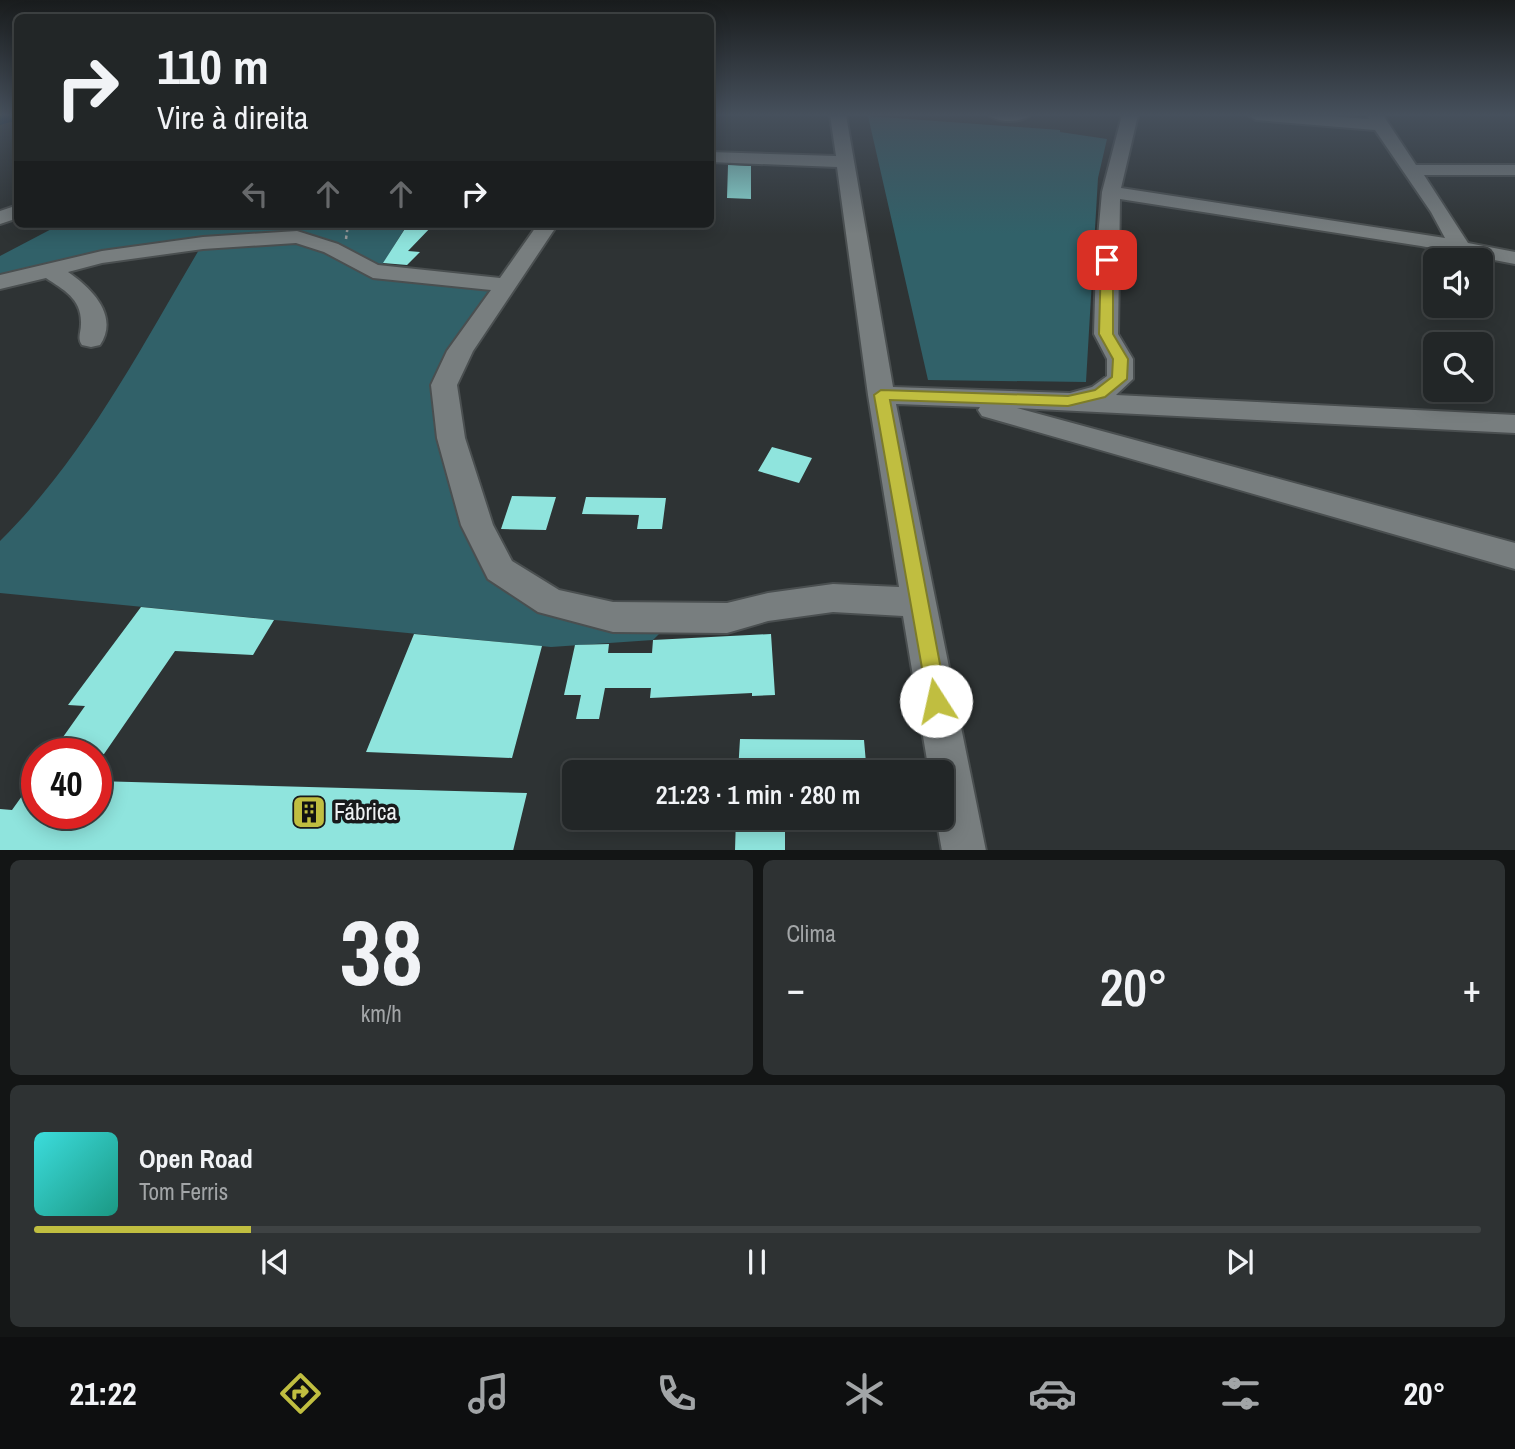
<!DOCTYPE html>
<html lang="pt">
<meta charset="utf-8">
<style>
body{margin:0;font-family:"Archivo Narrow",sans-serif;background:#2e3233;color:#f1f3f6;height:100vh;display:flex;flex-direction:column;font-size:26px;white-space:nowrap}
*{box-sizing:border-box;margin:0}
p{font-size:23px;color:#a2a5a7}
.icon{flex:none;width:38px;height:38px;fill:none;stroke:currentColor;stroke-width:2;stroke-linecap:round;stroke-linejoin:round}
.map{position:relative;height:850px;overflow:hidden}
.drawer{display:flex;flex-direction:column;gap:10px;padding:10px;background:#131515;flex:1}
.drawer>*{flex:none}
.hud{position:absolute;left:14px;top:14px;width:700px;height:214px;border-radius:10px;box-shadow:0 4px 18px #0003,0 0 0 2px #3f4344;background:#222627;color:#f1f3f6;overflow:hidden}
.fabs{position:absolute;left:1423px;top:248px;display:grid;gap:14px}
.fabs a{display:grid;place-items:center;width:70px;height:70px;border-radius:10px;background:#222627;box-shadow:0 4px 18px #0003,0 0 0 2px #3f4344;font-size:35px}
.speed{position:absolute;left:21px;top:738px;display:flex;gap:14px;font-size:35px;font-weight:700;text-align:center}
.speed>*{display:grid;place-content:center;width:91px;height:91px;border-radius:50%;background:#222627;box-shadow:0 4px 18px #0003,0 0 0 2px #3f4344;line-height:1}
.speed .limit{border:10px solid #d22;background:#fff;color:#111}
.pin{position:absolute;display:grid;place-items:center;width:60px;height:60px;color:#fff;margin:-30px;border-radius:14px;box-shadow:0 4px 10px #0006}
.me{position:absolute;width:77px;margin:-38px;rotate:350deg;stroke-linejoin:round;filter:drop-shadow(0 0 5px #0008)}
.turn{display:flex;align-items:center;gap:24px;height:147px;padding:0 28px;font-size:32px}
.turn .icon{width:91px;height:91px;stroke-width:2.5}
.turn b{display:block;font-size:49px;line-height:60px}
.lanes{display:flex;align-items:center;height:66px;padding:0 28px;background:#0003;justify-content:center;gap:35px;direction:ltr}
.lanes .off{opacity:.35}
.big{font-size:52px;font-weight:600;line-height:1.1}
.drawer .tile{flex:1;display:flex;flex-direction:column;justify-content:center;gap:10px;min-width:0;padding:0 24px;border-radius:10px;background:#2e3233}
.drawer .dial{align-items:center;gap:0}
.dial b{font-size:91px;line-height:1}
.song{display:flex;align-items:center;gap:21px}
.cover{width:84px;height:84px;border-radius:10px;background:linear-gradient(135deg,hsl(180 70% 55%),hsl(170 70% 35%))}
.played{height:7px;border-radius:4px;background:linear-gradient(90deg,#c0be40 15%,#3f4344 15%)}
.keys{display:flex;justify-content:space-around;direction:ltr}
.heat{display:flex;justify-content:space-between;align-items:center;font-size:38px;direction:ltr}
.drawer .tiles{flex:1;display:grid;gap:10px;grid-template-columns:1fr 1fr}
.tile:last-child{grid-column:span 2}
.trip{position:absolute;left:562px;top:760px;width:392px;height:70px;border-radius:10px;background:#222627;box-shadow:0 4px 18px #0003,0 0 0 2px #3f4344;font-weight:600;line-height:70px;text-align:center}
.dock{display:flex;height:112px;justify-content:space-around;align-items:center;background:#0e0f10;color:#a2a5a7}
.dock .icon{width:49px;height:49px}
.dock .selected{color:#c0be40}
.dock b{font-size:32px;color:#f1f3f6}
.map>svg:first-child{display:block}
</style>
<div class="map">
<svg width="1515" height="851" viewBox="0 0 1515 851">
<rect width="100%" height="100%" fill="#2e3334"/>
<!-- green -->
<path fill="#316169" d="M 868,116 L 1060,130 L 1060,132 L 1107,139 L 1098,178 L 1086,382 L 928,380 Z
M 61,224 L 348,224 L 348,228 L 405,228 L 381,267 L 504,285 L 444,385 L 477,525 L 550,602 L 674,619 L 653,640 L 551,647 L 0,593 L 0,541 C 85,457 142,346 203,243 L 0,282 L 0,256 Z"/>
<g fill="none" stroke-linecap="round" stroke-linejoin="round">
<!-- river -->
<path fill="#012240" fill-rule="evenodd" d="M 0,115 L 18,115 L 18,120 L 0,125 Z"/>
</g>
<!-- building -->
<path fill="#8fe4dd" d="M 728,165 L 751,166 L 751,199 L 727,198 Z
M 408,224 L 434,224 L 408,251 L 420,252 L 407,265 L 383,263 Z
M 772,447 L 812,458 L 799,483 L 758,471 Z
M 512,496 L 556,497 L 546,530 L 501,529 Z
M 586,497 L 666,498 L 662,529 L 637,529 L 639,515 L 582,514 Z
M 141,607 L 274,620 L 253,655 L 175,651 L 104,754 L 51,754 L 85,706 L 68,705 Z
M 414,634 L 542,646 L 512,758 L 366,752 Z
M 771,634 L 775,695 L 752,696 L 752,693 L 650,698 L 651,688 L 605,688 L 599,719 L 576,719 L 581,695 L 564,695 L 575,645 L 609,644 L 608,653 L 652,653 L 653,640 Z
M 740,739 L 864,740 L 866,763 L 786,762 L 785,772 L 738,772 Z
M 37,775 L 37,814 L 96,814 L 96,781 L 527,793 L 513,851 L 0,851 L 0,809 L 12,810 Z
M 736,817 L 785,817 L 785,851 L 735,851 Z"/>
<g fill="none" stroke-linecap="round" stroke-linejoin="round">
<!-- minor casing -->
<g stroke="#4a4f50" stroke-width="4">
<path id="minor" d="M 830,115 L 846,115 L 893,387 L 1070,393 L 1092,387 L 1107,376 L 1107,359 L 1094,334 L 1096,260 L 1102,192 L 1122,115 L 1138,115 L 1121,188 L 1445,238 L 1431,212 L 1375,130 L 1256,120 L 1248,115 L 1314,115 L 1369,119 L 1367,115 L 1383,115 L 1416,165 L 1515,165 L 1515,175 L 1424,175 L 1468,243 L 1515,252 L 1515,264 L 1421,246 L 1120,199 L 1118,334 L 1133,359 L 1133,379 L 1116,395 L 1515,415 L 1515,433 L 1017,408 L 1515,543 L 1515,569 L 982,416 L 978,410 L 980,407 L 896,404 L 986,851 L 942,851 L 936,817 L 942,817 L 942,772 L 929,772 L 903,616 L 833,612 L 768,621 L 727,633 L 613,632 L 538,612 L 488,579 L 461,525 L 437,438 L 431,385 L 447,351 L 491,290 L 373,278 L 324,252 L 296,243 L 203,249 L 102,263 L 68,272 C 90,287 120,315 100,345 L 91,347 L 82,345 C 77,338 81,333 81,324 C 82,299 64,290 46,278 L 0,289 L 0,275 L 102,251 L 203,237 L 297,231 L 338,244 L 378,265 L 500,278 L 538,224 L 558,224 L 473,351 L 457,385 L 465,438 L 493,525 L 512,561 L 559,590 L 613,602 L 727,603 L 768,593 L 833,584 L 899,587 L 868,395 L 837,167 L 710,162 L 710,152 L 836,156 Z
M 989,115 L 1030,115 C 1021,123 998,123 989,115 Z
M 18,205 L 18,218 L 0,224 L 0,211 Z"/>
</g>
<!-- path -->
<path stroke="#989c9d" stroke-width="2.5" stroke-dasharray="3.5 3.5" stroke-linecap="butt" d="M 346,239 L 348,224"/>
<!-- minor -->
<use href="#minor" fill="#787e7f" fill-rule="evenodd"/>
</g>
<!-- sky -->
<linearGradient id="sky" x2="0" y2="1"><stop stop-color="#191c1d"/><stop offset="0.49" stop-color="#46505c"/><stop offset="1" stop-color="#46505c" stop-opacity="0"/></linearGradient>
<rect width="1515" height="234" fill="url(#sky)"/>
<!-- route -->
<path fill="#c0be40" stroke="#7d7c2a" stroke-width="2" d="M 1107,256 L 1113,260 L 1113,334 L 1128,359 L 1127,379 L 1105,397 L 1068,406 L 890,400 L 947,701 L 944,708 L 936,711 L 929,708 L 874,395 L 881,390 L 1068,396 L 1095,390 L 1112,377 L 1113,359 L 1099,334 L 1101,260 Z"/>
<!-- icons -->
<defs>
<g id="building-square" transform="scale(1.75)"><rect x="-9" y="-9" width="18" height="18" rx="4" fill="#c0be40" stroke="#181a1b"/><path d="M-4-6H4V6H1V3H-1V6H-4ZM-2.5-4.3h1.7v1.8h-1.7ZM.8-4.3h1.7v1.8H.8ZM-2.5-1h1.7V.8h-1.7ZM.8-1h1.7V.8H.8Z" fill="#111"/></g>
</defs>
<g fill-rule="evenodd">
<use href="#building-square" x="309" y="812"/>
</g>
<g text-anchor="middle" stroke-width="7" stroke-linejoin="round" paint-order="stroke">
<!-- near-poi labels -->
<g font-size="23" fill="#eff2f3" stroke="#181a1b" text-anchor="start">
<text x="334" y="820">Fábrica</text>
</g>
</g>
</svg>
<div class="fabs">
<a><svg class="icon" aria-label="sound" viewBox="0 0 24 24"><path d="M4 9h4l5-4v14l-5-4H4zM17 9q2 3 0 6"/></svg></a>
<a><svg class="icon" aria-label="search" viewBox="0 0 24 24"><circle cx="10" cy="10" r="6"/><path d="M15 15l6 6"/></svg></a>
</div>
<div class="speed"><div class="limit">40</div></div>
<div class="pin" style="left:1107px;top:260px;background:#d93025"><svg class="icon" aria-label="arrive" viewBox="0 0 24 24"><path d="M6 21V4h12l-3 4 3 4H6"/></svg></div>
<svg class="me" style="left:936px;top:701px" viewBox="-20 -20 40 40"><circle r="19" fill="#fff"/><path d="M0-13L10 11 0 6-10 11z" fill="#c0be40"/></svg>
<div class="trip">21:23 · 1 min · 280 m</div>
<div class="hud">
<div class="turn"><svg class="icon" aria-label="right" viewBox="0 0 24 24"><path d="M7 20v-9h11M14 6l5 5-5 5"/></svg><div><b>110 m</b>Vire à direita</div></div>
<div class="lanes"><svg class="icon off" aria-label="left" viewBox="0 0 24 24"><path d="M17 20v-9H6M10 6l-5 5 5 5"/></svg><svg class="icon off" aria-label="ahead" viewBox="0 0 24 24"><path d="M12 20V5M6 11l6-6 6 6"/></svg><svg class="icon off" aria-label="ahead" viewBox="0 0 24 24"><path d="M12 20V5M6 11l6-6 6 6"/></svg><svg class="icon" aria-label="right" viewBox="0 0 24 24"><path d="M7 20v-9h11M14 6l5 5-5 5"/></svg></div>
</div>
</div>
<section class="drawer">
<div class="tiles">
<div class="tile dial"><b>38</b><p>km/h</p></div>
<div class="tile"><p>Clima</p>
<div class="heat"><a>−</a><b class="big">20°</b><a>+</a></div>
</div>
<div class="tile">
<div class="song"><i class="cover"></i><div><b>Open Road</b><p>Tom Ferris</p></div></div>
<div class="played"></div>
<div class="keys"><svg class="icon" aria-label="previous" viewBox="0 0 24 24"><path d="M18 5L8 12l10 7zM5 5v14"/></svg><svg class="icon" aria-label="pause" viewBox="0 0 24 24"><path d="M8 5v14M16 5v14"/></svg><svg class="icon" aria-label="next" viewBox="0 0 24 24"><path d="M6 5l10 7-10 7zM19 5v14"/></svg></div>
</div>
</div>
</section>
<nav class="dock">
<b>21:22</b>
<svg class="icon selected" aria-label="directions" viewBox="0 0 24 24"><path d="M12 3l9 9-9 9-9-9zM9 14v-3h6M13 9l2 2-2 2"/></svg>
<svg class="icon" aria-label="music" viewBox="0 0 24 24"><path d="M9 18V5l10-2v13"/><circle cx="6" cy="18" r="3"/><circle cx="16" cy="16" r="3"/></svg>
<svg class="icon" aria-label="phone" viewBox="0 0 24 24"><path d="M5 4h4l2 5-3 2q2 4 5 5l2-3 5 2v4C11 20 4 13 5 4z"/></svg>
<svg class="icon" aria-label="climate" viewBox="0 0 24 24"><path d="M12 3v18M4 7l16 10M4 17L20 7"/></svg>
<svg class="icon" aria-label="car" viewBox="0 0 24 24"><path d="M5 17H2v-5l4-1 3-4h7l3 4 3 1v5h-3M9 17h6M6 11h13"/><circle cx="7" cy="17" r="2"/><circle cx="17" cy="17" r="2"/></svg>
<svg class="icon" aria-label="filters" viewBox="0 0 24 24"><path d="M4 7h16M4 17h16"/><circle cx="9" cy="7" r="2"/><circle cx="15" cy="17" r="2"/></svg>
<b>20°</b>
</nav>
